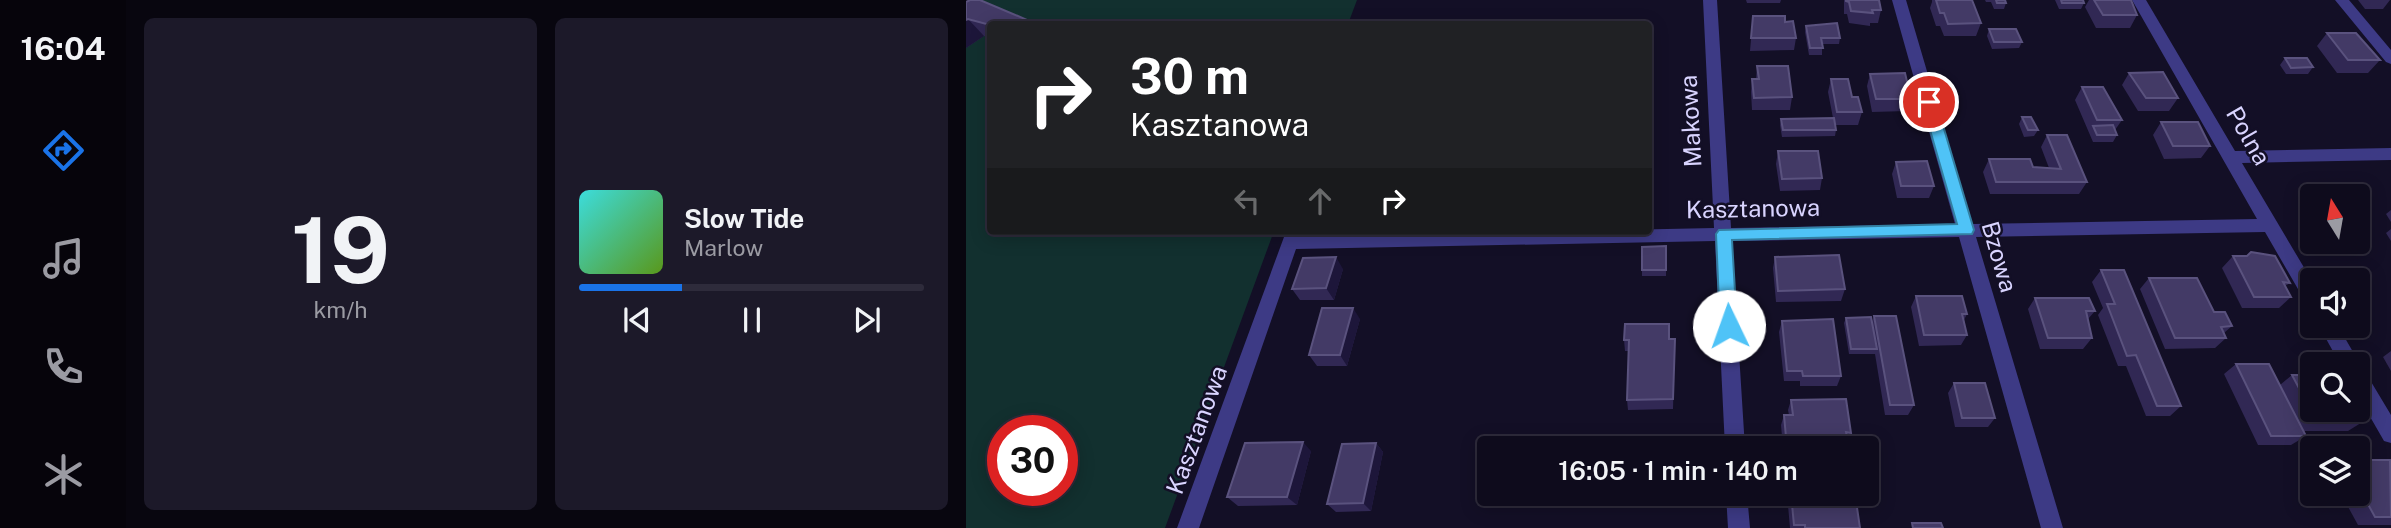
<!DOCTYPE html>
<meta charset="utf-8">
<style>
body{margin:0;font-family:"Public Sans",sans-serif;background:#1c1929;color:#f1f3f6;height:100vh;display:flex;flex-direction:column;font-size:26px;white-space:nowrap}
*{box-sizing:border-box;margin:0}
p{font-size:23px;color:#9b9ba3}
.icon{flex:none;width:38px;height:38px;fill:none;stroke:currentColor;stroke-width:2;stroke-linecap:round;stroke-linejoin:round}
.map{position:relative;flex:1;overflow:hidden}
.drawer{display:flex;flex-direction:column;gap:18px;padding:18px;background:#08060f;width:840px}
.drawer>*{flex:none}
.top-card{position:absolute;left:21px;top:21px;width:665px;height:214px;border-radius:7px;box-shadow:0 4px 18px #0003,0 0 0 2px #2e2b3b;background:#202124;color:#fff;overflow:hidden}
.needle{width:46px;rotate:349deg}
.fabs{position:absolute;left:1334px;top:184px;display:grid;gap:14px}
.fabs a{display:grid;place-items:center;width:70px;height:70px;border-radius:7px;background:#0e0b1c;box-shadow:0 4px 18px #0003,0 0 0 2px #2e2b3b;font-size:35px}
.speed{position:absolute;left:21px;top:415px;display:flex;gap:14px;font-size:35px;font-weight:700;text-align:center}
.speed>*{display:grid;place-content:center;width:91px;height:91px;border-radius:50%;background:#0e0b1c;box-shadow:0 4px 18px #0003,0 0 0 2px #2e2b3b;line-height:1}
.speed .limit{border:10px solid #d22;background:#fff;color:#111}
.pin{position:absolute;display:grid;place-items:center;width:60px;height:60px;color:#fff;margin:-30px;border:4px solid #fff;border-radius:50%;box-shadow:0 2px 7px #0007}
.me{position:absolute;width:77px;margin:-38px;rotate:357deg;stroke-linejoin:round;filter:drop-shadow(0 0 5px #0008)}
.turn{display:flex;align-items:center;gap:24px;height:147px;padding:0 28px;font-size:32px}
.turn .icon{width:91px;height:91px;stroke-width:2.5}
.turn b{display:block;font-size:49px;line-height:60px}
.lanes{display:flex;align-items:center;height:66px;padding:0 28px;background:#0003;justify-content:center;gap:35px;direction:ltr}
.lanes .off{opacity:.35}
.drawer .widget{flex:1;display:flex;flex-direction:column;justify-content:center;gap:10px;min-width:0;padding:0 24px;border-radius:10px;background:#1c1929}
.drawer .dial{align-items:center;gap:0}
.dial b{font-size:91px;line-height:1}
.song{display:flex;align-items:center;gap:21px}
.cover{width:84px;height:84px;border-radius:10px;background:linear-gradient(135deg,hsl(180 70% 55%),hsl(90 70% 35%))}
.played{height:7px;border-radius:4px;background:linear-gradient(90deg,#1a73e8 30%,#2e2b3b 30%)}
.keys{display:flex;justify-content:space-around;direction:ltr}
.drawer .tiles{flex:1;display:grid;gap:18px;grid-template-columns:repeat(2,1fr)}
.trip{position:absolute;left:511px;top:436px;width:402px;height:70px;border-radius:7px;background:#0e0b1c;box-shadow:0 4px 18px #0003,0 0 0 2px #2e2b3b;font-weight:600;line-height:70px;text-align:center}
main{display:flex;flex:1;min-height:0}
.tab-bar{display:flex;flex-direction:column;width:126px;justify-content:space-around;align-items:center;background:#06040b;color:#9b9ba3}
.tab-bar .icon{width:49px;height:49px}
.tab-bar .current{color:#1a73e8}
.tab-bar b{font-size:32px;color:#f1f3f6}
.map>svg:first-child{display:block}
</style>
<main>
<nav class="tab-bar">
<b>16:04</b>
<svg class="icon current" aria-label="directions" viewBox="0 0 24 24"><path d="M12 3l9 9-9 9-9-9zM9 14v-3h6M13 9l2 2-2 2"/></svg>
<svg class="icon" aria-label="music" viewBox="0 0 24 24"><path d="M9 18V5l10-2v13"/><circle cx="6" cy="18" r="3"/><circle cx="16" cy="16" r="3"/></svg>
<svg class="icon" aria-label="phone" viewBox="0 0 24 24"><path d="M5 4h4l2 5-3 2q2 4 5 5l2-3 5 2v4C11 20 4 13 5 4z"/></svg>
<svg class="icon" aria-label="climate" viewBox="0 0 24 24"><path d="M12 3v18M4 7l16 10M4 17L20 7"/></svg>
</nav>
<section class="drawer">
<div class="tiles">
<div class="widget dial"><b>19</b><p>km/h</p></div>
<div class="widget">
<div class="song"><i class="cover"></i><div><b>Slow Tide</b><p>Marlow</p></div></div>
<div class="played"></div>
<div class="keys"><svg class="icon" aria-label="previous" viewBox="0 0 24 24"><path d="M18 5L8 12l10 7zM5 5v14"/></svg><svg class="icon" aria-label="pause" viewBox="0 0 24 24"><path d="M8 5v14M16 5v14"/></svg><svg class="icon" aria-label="next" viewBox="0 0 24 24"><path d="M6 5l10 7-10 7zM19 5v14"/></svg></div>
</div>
</div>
</section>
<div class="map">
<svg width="1425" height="528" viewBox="0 0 1425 528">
<rect width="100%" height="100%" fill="#130f26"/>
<!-- green -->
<path fill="#12302f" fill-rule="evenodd" d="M 12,0 L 391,0 L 382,24 L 24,24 L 24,231 L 308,231 L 199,528 L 0,528 L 0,7 ZM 37,430 L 96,430 L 96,490 L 37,490 Z"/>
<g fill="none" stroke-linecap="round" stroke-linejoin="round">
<!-- minor -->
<path fill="#3d3a85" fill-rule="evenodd" d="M 737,0 L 751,0 L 765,228 L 989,224 L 926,0 L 940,0 L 1006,224 L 1291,219 L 1166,0 L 1180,0 L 1269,151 L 1425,148 L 1425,160 L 1276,163 L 1346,281 L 1346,305 L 1340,303 L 1299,232 L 1010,237 L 1097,528 L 1075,528 L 993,237 L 766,241 L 779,448 L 759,448 L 749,241 L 330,249 L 233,528 L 211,528 L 318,237 L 748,228 Z
M 1369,0 L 1383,0 L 1425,50 L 1425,64 L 1420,62 Z
M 1353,326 L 1372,326 L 1394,364 L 1392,368 L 1398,370 L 1425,415 L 1425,443 L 1418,441 L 1391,394 L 1391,364 L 1374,364 Z
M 760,494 L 781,494 L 784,528 L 762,528 Z"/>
</g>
<!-- wall -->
<path fill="#312854" d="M 780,0 L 815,0 L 814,3 L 781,3 Z
M 878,0 L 913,0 L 915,10 L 912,23 L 904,23 L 904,26 L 883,23 L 881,14 L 878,14 Z
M 966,0 L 1006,0 L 1015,23 L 1010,36 L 978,36 L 974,26 L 970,26 L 964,8 L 966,2 Z
M 1019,0 L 1039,0 L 1040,3 L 1038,9 L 1028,9 L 1025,2 L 1020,2 Z
M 1089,0 L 1117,0 L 1118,3 L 1115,9 L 1093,9 Z
M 1123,0 L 1165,0 L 1171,15 L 1164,28 L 1130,28 L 1119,7 Z
M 1392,0 L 1424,0 L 1417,9 L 1399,9 Z
M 0,2 L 24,24 L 24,38 L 18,36 L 0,48 Z
M 787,16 L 819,22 L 830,38 L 828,50 L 784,51 Z
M 840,26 L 874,38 L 873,44 L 856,44 L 856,55 L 843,55 L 839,32 Z
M 1023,29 L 1056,42 L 1053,48 L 1026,49 L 1021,36 Z
M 1361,33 L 1414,60 L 1402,73 L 1371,73 L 1351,46 Z
M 1319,58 L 1347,67 L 1342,74 L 1320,74 L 1314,65 Z
M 791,66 L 826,97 L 824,110 L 786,110 L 785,92 L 786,79 L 790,79 Z
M 1163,73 L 1212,98 L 1203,111 L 1172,111 L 1156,85 Z
M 904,74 L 945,99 L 941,111 L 906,112 L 901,86 Z
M 865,79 L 886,97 L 896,112 L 892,125 L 869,125 L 870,130 L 869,136 L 816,137 L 814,125 L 815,119 L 867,118 L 862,92 Z
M 1116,87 L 1156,120 L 1149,130 L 1151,135 L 1147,142 L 1127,142 L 1109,100 Z
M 1056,117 L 1072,130 L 1068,136 L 1058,137 L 1053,124 Z
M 1195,122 L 1244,146 L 1235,158 L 1198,159 L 1187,135 Z
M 1081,135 L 1121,182 L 1113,194 L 1024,194 L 1017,172 L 1023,159 L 1067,167 L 1083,168 L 1075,147 Z
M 812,151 L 856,178 L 854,190 L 814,191 L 810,164 Z
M 930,162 L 968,186 L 963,198 L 931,198 L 926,174 Z
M 1425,210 L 1425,222 L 1420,214 Z
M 1425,229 L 1425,241 L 1420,233 Z
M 700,246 L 700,276 L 676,276 L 676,270 Z
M 1267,256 L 1324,283 L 1319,286 L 1325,297 L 1313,308 L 1276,308 L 1256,268 Z
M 809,257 L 879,289 L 875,301 L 810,302 L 807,268 Z
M 377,269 L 368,300 L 334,300 L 326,289 Z
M 1135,270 L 1215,406 L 1204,416 L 1180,416 L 1160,366 L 1152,366 L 1132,315 L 1137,308 L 1126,282 Z
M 1183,278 L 1248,312 L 1266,326 L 1258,333 L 1260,338 L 1249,348 L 1199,349 L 1174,289 Z
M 950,296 L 1001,314 L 998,320 L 1001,335 L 995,345 L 953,346 L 945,307 Z
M 1069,298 L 1129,311 L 1122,319 L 1126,338 L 1117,349 L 1074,349 L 1062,309 Z
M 908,316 L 948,405 L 942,415 L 919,415 L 909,354 L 883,354 L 878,323 L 880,318 L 906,322 Z
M 394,319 L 381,366 L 351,366 L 343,355 Z
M 816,321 L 875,376 L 871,386 L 834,386 L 834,381 L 818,381 L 813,332 Z
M 709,339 L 707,409 L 662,410 L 661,400 L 663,351 L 659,351 L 658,340 Z
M 1425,351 L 1425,371 L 1417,357 Z
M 1270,364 L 1314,385 L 1326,375 L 1398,421 L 1382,431 L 1338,431 L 1340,436 L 1325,445 L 1292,445 L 1258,374 Z
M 988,383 L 1029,418 L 1022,427 L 989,427 L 982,393 Z
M 825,400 L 885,433 L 882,440 L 883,448 L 817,448 L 815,425 L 818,415 L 823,415 L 822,410 Z
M 410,443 L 417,452 L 405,511 L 370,512 L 361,504 Z
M 345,451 L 331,505 L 272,506 L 261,497 Z
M 1391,460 L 1425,461 L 1425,525 L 1392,525 L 1375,494 L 1391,494 Z
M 821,494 L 889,494 L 894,528 L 824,528 Z"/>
<!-- shaded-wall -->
<path fill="#1d163a" d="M 2,19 L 18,36 L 0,48 L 0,20 Z
M 59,19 L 63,24 L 50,24 Z
M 370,257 L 377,269 L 368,300 L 360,288 Z
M 387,308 L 394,319 L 381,366 L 374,355 Z
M 337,442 L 345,451 L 331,505 L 321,497 Z
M 410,443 L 417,452 L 405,511 L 397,503 Z"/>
<!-- building -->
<path fill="#433a66" stroke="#5a527e" stroke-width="2" d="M 4,0 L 14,0 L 59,19 L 50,24 L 24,24 L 24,25 L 2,19 L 0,20 L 0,2 Z
M 880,0 L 913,0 L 915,10 L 906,10 L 907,13 L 885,11 L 883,2 L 880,1 Z
M 970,0 L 1006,0 L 1015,23 L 982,24 L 978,13 L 974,13 Z
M 1030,0 L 1039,0 L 1040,3 L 1031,3 Z
M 1095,0 L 1117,0 L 1118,3 L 1096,3 Z
M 1128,0 L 1165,0 L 1171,15 L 1137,15 Z
M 787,16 L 819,16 L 819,22 L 827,21 L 830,38 L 785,38 Z
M 871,23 L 874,38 L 855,38 L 857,48 L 844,48 L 840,26 Z
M 1023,29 L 1050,29 L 1056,42 L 1028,42 Z
M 1361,33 L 1390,33 L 1414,60 L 1382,60 Z
M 1319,58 L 1341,58 L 1347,67 L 1325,68 Z
M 791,66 L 822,66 L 826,97 L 788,98 L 786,79 L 793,79 Z
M 1197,72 L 1212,98 L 1180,98 L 1163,73 Z
M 939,73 L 945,99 L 910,99 L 904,74 Z
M 865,79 L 882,79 L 886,97 L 892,97 L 896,112 L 871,112 Z
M 1116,87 L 1137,87 L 1156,120 L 1131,120 Z
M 1056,117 L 1065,117 L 1072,130 L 1062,130 Z
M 868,118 L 870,130 L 817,130 L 815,119 Z
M 1195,122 L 1232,122 L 1244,146 L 1207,146 Z
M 1147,125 L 1151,135 L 1131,135 L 1127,126 Z
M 1081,135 L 1101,135 L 1121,182 L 1030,182 L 1023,159 L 1064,159 L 1067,167 L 1095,169 Z
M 812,151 L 852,151 L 856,178 L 816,179 Z
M 961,161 L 968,186 L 935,186 L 930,162 Z
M 700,246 L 700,270 L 676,270 L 676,247 Z
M 1285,252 L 1309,256 L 1324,283 L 1317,282 L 1325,297 L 1288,297 L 1267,256 L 1281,256 Z
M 873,255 L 879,289 L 812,291 L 809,257 Z
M 370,257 L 360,288 L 326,289 L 337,258 Z
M 1135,270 L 1158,270 L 1215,406 L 1191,406 L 1170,355 L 1161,356 L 1141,304 L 1149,304 Z
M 1183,278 L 1231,278 L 1248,312 L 1259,312 L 1266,326 L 1255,327 L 1260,338 L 1209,338 Z
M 950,296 L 996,296 L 1001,314 L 996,314 L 1001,335 L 958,335 Z
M 1069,298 L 1123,298 L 1129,311 L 1120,311 L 1126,338 L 1082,338 Z
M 356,308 L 387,308 L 374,355 L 343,355 Z
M 908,316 L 930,316 L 948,405 L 924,405 Z
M 905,317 L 911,349 L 885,349 L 880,318 Z
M 867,319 L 875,376 L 837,376 L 836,371 L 821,371 L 816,321 Z
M 659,324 L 703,324 L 703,339 L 709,339 L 707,399 L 661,400 L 663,340 L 658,340 Z
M 1270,364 L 1303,364 L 1340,436 L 1305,436 Z
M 1326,375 L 1346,375 L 1346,410 L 1391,410 L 1398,421 L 1351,422 Z
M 988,383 L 1019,383 L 1029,418 L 996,418 Z
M 880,399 L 885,433 L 880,432 L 883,448 L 821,448 L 818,415 L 827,415 L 825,400 Z
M 337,442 L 321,497 L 261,497 L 279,443 Z
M 410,443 L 397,503 L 361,504 L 376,444 Z
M 1391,460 L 1424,460 L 1425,517 L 1409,517 L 1391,484 Z
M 825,494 L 889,494 L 894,528 L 839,528 L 839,525 L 828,525 Z
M 946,523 L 975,523 L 977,528 L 947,528 Z"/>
<!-- route -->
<path fill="#4fc3f7" stroke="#337fa1" stroke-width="2" d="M 963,98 L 970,102 L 1008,230 L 1006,234 L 766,240 L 771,326 L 769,331 L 763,333 L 757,331 L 754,326 L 750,234 L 753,230 L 991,224 L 956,102 Z"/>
<g text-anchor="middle" stroke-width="5" stroke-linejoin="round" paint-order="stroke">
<!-- street labels -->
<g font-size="24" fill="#d9d4ff" stroke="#130f26">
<text transform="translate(725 121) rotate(-93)" y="8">Makowa</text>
<text transform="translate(1282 136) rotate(60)" y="8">Polna</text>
<text transform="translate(787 209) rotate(-1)" y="8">Kasztanowa</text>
<text transform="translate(1033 257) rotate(74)" y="8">Bzowa</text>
<text transform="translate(231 430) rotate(-70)" y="8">Kasztanowa</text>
</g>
</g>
</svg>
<div class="fabs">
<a><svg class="needle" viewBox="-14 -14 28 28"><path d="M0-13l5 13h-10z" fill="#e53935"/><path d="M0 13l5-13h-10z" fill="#9b9ba3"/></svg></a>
<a><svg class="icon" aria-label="sound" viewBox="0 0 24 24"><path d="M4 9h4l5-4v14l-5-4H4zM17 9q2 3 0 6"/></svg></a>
<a><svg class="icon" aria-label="search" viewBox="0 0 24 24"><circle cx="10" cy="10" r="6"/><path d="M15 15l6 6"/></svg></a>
<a><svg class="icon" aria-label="layers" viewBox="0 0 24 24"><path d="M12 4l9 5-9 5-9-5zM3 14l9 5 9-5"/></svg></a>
</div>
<div class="speed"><div class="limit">30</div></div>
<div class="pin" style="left:963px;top:102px;background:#d93025"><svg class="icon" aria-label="arrive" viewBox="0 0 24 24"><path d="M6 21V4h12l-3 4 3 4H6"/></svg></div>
<svg class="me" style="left:763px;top:326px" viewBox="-20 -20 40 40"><circle r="19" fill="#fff"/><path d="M0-13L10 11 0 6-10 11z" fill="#4fc3f7"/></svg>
<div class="trip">16:05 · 1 min · 140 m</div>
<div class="top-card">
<div class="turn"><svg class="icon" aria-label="right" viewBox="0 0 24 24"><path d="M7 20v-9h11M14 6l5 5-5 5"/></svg><div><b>30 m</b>Kasztanowa</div></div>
<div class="lanes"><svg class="icon off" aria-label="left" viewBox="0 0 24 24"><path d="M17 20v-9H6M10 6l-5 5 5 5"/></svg><svg class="icon off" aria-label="ahead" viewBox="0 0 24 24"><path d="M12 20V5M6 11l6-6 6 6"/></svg><svg class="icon" aria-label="right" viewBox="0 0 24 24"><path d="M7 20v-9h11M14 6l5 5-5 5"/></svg></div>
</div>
</div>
</main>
